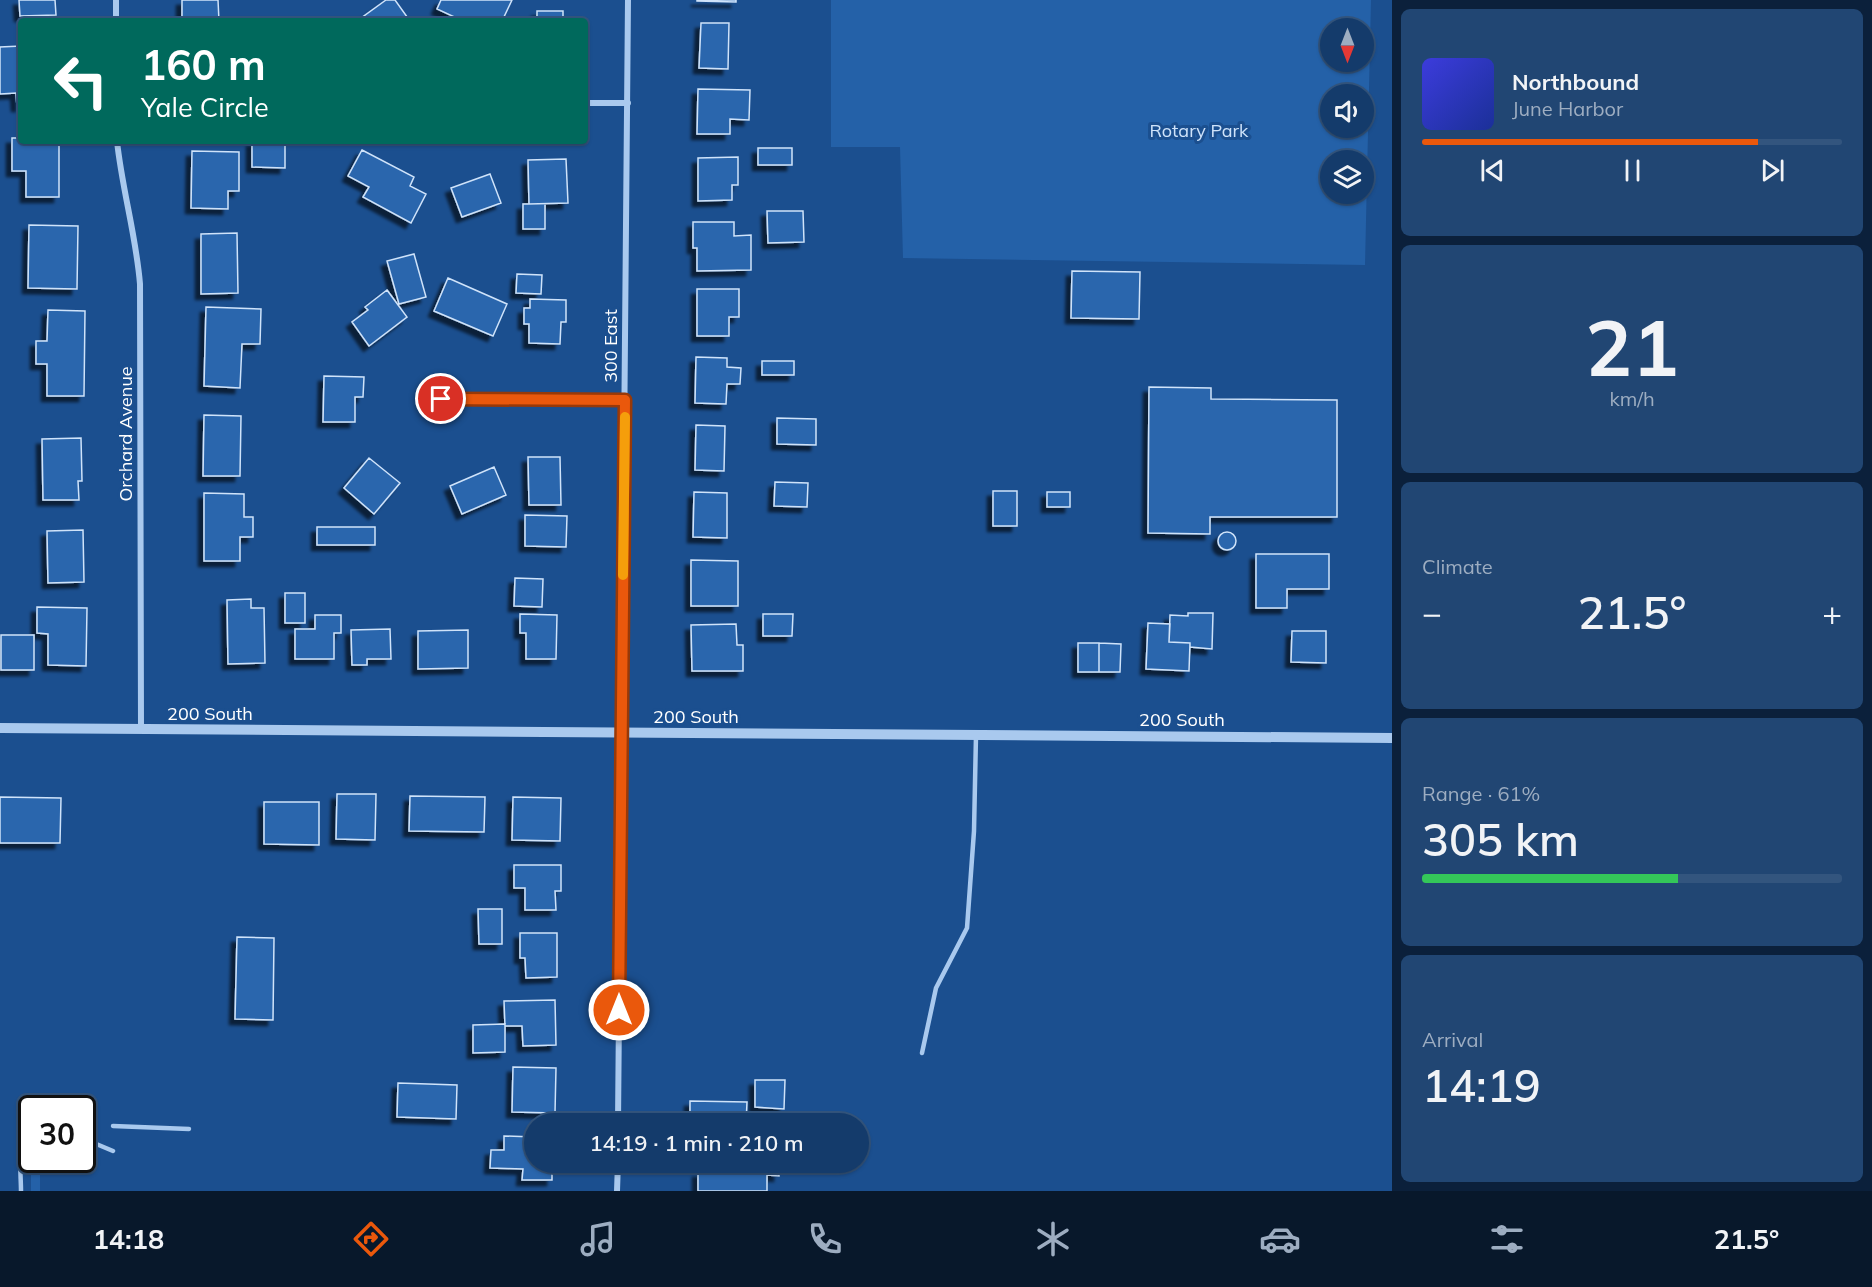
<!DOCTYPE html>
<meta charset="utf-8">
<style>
body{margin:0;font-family:Mulish,sans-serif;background:#214673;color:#f1f3f6;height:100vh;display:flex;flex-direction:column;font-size:22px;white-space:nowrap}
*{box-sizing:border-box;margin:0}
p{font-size:20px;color:#9dadc1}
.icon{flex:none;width:33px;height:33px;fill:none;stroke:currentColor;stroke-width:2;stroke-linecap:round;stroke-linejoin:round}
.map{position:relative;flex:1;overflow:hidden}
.side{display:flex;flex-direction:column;gap:9px;padding:9px;background:#0b203b;width:480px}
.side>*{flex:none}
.guide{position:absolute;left:18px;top:18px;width:570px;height:126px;border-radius:6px;box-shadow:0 2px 4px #0004,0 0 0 2px #33557e;background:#00695c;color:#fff;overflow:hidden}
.needle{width:39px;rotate:180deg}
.tools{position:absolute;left:1320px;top:18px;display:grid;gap:12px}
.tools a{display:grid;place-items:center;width:54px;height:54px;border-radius:50%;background:#143b6b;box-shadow:0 2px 4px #0004,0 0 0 2px #33557e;font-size:30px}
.speed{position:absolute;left:18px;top:1095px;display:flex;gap:12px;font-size:30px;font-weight:700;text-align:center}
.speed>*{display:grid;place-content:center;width:78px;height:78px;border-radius:50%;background:#143b6b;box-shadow:0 2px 4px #0004,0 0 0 2px #33557e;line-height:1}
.speed .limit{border:3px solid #111;border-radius:9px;background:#fff;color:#111}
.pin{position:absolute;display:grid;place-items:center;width:51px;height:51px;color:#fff;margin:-26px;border:3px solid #fff;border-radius:50%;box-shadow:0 2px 6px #0007}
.me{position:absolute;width:66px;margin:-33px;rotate:0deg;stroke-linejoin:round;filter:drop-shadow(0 0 4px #0008)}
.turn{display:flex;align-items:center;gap:21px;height:126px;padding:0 24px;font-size:27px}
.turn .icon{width:78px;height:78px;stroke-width:2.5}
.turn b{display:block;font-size:42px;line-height:51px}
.big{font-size:45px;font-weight:600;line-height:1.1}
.side .widget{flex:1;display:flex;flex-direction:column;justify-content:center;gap:9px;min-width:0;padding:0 21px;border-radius:9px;background:#214673}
.side .dial{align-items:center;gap:0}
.dial b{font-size:78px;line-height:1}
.song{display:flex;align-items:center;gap:18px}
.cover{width:72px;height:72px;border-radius:9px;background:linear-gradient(135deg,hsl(240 70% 55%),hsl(230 70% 35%))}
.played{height:6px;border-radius:3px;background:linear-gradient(90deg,#ea580c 80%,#33557e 80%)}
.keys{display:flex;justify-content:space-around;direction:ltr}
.heat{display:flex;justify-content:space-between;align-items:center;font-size:33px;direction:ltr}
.charge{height:9px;border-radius:4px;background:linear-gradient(90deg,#34c759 61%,#33557e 0)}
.trip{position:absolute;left:524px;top:1113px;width:345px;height:60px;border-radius:30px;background:#143b6b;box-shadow:0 2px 4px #0004,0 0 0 2px #33557e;font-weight:600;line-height:60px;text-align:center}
.menu{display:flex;height:96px;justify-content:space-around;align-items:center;background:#08182b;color:#9dadc1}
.menu .icon{width:42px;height:42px}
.menu .selected{color:#ea580c}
.menu b{font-size:27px;color:#f1f3f6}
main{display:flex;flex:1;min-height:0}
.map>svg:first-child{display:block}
</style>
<main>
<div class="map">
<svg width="1392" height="1191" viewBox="0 0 1392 1191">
<defs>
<filter id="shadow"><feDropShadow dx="-5.5" dy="5.5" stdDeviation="1.5" flood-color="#0009"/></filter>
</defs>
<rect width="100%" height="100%" fill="#1b4f8f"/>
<!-- green -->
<path fill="#2461a8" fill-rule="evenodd" d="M 831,0 L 1371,0 L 1365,265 L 903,258 L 900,147 L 831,147 ZM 1330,28 L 1364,28 L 1364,62 L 1330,62 ZM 1330,94 L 1364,94 L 1364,128 L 1330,128 ZM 1330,160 L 1364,160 L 1364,194 L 1330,194 Z
M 31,1149 L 32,1160 L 40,1160 L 40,1191 L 31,1191 Z"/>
<!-- building -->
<path fill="#2a66ad" stroke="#cfe3fa" stroke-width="1.5" filter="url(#shadow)" d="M 19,0 L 55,0 L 56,15 L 20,16 Z
M 182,0 L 218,0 L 219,21 L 182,21 Z
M 386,0 L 395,0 L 410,21 L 357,21 Z
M 441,0 L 512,0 L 502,21 L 463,21 L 437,9 Z
M 697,0 L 736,0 L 736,2 L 697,1 Z
M 537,11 L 563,11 L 563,21 L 537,21 Z
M 701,23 L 729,23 L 728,69 L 699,68 Z
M 21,46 L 21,106 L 17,106 L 16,93 L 0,94 L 0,47 Z
M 698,89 L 750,90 L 749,120 L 730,119 L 730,134 L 697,134 Z
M 12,138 L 21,138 L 21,141 L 59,141 L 59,197 L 26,197 L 26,171 L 12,171 Z
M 252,141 L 285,141 L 285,168 L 252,167 Z
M 758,148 L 792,148 L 792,165 L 758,165 Z
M 362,150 L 414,177 L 410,186 L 426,194 L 411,223 L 363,197 L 369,187 L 348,176 Z
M 192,151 L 239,152 L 239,191 L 228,191 L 228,209 L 191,208 Z
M 738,157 L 738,185 L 732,185 L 732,200 L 698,201 L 698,158 Z
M 566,159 L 568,203 L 529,204 L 528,160 Z
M 490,174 L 501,203 L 462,217 L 451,188 Z
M 523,204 L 545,204 L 545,229 L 523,229 Z
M 767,211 L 803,211 L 804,242 L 768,243 Z
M 693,222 L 734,222 L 734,236 L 751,235 L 751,270 L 697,271 L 697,248 L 693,248 Z
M 29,225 L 78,226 L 77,289 L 28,288 Z
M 237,233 L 238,293 L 201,294 L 201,234 Z
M 414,254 L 426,297 L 399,304 L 387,261 Z
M 1072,271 L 1140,272 L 1139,319 L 1071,318 Z
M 517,274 L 542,275 L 541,294 L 516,293 Z
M 448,278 L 507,304 L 493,336 L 434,311 Z
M 697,289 L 739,289 L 739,317 L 729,317 L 729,336 L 697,336 Z
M 387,290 L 407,317 L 369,346 L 352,322 L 368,310 L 365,307 Z
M 530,299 L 566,300 L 566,322 L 561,322 L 560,344 L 529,343 L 529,324 L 524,324 L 524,308 L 530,308 Z
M 206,307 L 261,309 L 260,344 L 242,344 L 240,388 L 204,386 Z
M 48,310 L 85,311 L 84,396 L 47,396 L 47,364 L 36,364 L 36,341 L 47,341 Z
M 696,357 L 727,358 L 727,367 L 741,368 L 740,384 L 727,384 L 726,404 L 695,403 Z
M 762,361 L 794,361 L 794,375 L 762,375 Z
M 324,376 L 364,377 L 363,397 L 355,397 L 355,422 L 323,422 Z
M 1149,387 L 1211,388 L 1211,399 L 1337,400 L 1337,517 L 1210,517 L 1210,534 L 1148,533 Z
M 204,415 L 241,416 L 240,476 L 203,476 Z
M 777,418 L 816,419 L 816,445 L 777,444 Z
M 696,425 L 725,426 L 724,471 L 695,470 Z
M 81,438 L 82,481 L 78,481 L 79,500 L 43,500 L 42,439 Z
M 528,457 L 560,457 L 561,505 L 529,505 Z
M 369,458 L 400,483 L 374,514 L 344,488 Z
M 494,467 L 506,495 L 462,514 L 450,486 Z
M 775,482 L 808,483 L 807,507 L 774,506 Z
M 993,491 L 1017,491 L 1017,526 L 993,526 Z
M 694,492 L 727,493 L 727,538 L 693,537 Z
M 1047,492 L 1070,492 L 1070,507 L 1047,507 Z
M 204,493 L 244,494 L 244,517 L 253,517 L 253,537 L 240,537 L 240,561 L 204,561 Z
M 525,515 L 567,516 L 566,547 L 525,546 Z
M 317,527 L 375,527 L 375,545 L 317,545 Z
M 83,530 L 84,582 L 48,583 L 47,531 Z
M1218 541a9 9 0 1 1 18 0a9 9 0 1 1-18 0Z
M 1256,554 L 1329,554 L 1329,589 L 1287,589 L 1287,608 L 1256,608 Z
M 691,560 L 738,561 L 738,606 L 691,606 Z
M 515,578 L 543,579 L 542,607 L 514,606 Z
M 285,593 L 305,593 L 305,623 L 285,623 Z
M 251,599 L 251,608 L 264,608 L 265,663 L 228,664 L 227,600 Z
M 37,607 L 87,608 L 86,666 L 48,665 L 48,634 L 37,633 Z
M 1188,613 L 1213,613 L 1212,649 L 1190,647 L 1190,643 L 1169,642 L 1170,615 L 1188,616 Z
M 520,614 L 557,615 L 556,659 L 526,659 L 526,633 L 520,633 Z
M 763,614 L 793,614 L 792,636 L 763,636 Z
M 315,615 L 341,615 L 341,633 L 334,633 L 334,659 L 295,659 L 295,629 L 315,629 Z
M 1148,623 L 1170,624 L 1169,642 L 1190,643 L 1189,671 L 1146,669 Z
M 736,624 L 737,645 L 743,645 L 743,671 L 692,671 L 691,625 Z
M 390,629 L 391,659 L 367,659 L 367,665 L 352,665 L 351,630 Z
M 468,630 L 468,668 L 418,669 L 418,631 Z
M 1292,631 L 1326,631 L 1326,663 L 1291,662 Z
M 1,635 L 34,635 L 34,670 L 1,670 Z
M 1078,643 L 1099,643 L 1099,672 L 1078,672 Z
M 1099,643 L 1121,644 L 1120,672 L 1099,672 Z
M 337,794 L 376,794 L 375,840 L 336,839 Z
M 410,796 L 485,797 L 484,832 L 409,831 Z
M 0,797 L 61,798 L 60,843 L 0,843 Z
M 513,797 L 561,798 L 560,841 L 512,840 Z
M 264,802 L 319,802 L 319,845 L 264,844 Z
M 514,865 L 561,865 L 561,891 L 555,891 L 556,910 L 525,910 L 525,888 L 514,888 Z
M 478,909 L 502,909 L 502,944 L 479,944 Z
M 520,933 L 557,933 L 557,977 L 526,978 L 525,958 L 520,958 Z
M 237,937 L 274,938 L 273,1020 L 235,1019 Z
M 555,1000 L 556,1045 L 523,1046 L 522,1026 L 505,1026 L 504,1001 Z
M 505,1024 L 505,1052 L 473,1053 L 473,1025 Z
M 513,1067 L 556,1068 L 555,1113 L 512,1112 Z
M 755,1080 L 785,1080 L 784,1109 L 755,1107 Z
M 398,1083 L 457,1085 L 456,1119 L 397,1117 Z
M 690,1101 L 747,1102 L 746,1124 L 690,1124 Z
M 504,1136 L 534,1137 L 534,1162 L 552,1162 L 552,1180 L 522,1180 L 523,1169 L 490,1168 L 491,1150 L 504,1150 Z
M 748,1162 L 779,1162 L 779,1176 L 767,1175 L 767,1191 L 698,1191 L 698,1172 L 748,1172 Z"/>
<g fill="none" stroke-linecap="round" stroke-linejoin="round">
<!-- service -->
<path stroke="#a9c9ee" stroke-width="4.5" d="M 922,1053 L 936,988 L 967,928 L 974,831 L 976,735
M 113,1126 L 189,1129
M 82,1138 L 113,1151
M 21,1191 C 21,1171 16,1141 32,1125"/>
<!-- minor -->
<path stroke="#a9c9ee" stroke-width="6" d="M 116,0 L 116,21
M 585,103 L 628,103
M 117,141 C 122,189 136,235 140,284 L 141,730
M 441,399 L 625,400
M 618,1124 L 628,0
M 617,1191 L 618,1162"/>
<!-- tertiary -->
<path stroke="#a9c9ee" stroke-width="10" d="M 0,728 L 1392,738"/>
</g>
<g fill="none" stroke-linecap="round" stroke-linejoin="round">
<!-- route casing -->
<g stroke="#983908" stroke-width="15">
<path id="route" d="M 441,399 L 625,400 L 619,1010"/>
</g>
<!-- route -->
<use href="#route" stroke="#ea580c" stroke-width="10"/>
<!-- slow -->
<path stroke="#f59e0b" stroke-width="10" d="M 623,575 L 625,417"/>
</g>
<g text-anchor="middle" stroke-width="6" stroke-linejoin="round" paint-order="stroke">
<!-- park labels -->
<g font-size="18" fill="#cfe3fa" stroke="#1b4f8f">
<text x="1199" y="137">Rotary Park</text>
</g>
<!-- street labels -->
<g font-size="18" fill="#fff" stroke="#1b4f8f">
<text transform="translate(611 346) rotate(-90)" y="6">300 East</text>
<text transform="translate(126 434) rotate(-90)" y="6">Orchard Avenue</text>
<text x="210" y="720">200 South</text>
<text x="696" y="723">200 South</text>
<text x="1182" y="726">200 South</text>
</g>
</g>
</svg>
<div class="tools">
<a><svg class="needle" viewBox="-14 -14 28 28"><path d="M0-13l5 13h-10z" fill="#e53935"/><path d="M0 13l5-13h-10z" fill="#9dadc1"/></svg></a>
<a><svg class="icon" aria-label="sound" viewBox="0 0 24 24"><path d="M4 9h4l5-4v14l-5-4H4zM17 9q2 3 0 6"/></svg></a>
<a><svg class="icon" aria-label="layers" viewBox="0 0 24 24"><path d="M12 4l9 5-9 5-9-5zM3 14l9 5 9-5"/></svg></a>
</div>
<div class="speed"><div class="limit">30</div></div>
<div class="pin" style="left:441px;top:399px;background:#d93025"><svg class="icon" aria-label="arrive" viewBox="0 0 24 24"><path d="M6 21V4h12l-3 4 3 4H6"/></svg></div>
<svg class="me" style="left:619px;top:1010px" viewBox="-20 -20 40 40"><circle r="17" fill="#ea580c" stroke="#fff" stroke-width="3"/><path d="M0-11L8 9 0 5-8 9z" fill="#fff"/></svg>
<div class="trip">14:19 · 1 min · 210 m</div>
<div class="guide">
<div class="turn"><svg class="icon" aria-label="left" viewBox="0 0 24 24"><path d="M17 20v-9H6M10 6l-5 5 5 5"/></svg><div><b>160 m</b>Yale Circle</div></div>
</div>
</div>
<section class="side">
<div class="widget">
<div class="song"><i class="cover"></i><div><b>Northbound</b><p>June Harbor</p></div></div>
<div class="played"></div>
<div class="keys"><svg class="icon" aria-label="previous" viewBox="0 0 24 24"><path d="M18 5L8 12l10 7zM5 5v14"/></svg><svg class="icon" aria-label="pause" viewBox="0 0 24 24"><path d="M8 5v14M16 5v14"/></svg><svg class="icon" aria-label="next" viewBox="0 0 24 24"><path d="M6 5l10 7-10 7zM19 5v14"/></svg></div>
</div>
<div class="widget dial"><b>21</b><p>km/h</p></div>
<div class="widget"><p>Climate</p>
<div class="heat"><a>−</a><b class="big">21.5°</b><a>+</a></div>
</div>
<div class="widget"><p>Range · 61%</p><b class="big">305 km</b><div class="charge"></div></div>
<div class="widget"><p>Arrival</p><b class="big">14:19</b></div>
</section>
</main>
<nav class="menu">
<b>14:18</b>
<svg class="icon selected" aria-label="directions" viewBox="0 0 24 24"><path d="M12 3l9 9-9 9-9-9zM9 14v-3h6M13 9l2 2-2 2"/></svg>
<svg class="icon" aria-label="music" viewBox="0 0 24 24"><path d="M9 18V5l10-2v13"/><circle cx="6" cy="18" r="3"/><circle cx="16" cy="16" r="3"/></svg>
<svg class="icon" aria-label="phone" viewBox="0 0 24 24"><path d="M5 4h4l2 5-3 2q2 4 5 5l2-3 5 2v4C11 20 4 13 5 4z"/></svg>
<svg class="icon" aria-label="climate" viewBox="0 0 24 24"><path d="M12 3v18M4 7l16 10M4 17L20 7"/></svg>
<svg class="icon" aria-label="car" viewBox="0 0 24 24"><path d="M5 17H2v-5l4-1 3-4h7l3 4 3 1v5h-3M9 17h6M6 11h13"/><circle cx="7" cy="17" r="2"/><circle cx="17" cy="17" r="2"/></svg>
<svg class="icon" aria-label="filters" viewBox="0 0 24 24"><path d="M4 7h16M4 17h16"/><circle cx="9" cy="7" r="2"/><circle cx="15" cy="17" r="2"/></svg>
<b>21.5°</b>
</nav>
